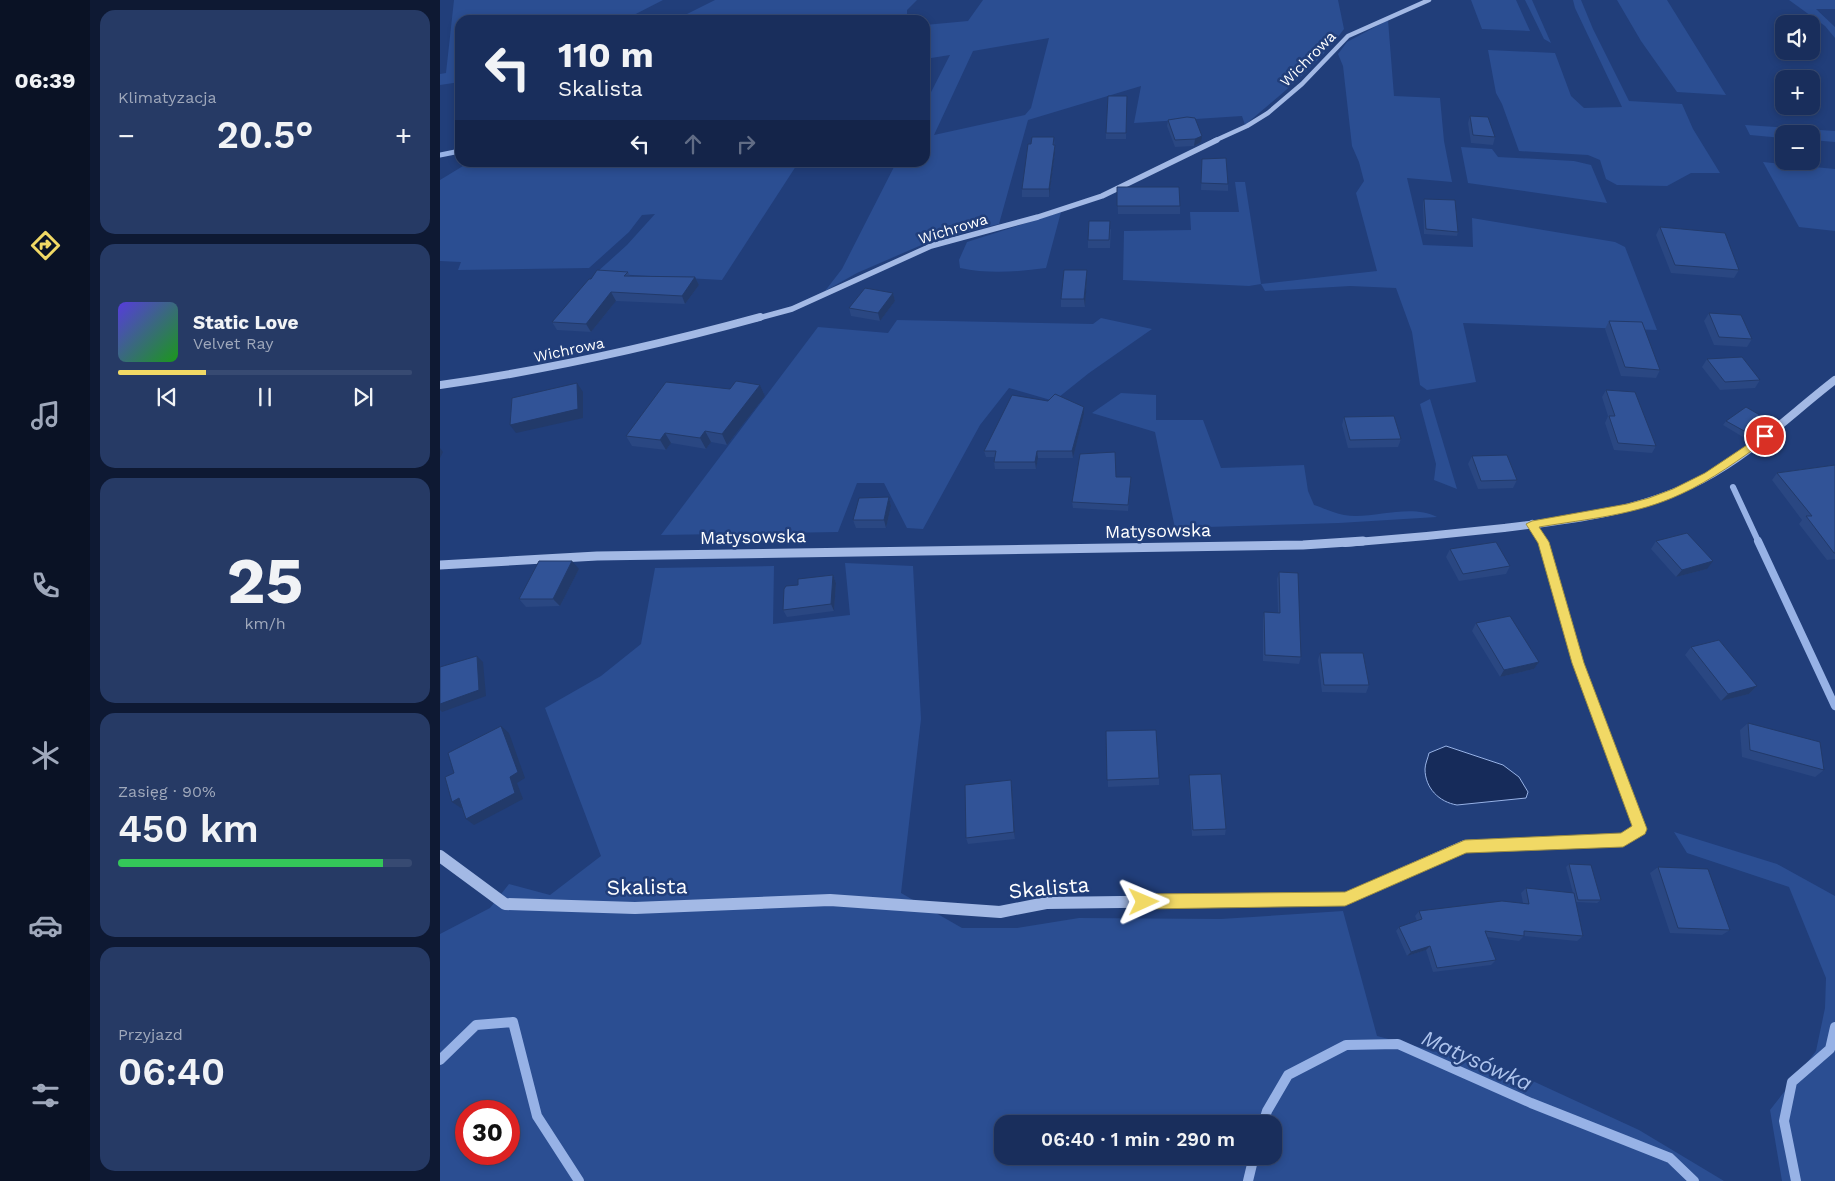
<!DOCTYPE html>
<html lang="pl">
<meta charset="utf-8">
<style>
body{margin:0;font-family:"Work Sans",sans-serif;background:#263a65;color:#f1f3f6;height:100vh;display:flex;flex-direction:column;font-size:19px;white-space:nowrap}
*{box-sizing:border-box;margin:0}
p{font-size:16px;color:#9fa8bb}
.icon{flex:none;width:28px;height:28px;fill:none;stroke:currentColor;stroke-width:2;stroke-linecap:round;stroke-linejoin:round}
.map{position:relative;flex:1;overflow:hidden}
.panel{display:flex;flex-direction:column;gap:10px;padding:10px;background:#0e1933;width:350px}
.panel>*{flex:none}
.banner{position:absolute;left:15px;top:15px;width:475px;height:152px;border-radius:15px;box-shadow:0 2px 8px #0003,0 0 0 1px #374a72;background:#192e5c;color:#f1f3f6;overflow:hidden}
.controls{position:absolute;left:1335px;top:15px;display:grid;gap:10px}
.controls a{display:grid;place-items:center;width:45px;height:45px;border-radius:10px;background:#192e5c;box-shadow:0 2px 8px #0003,0 0 0 1px #374a72;font-size:25px}
.speed{position:absolute;left:15px;top:1100px;display:flex;gap:10px;font-size:25px;font-weight:700;text-align:center}
.speed>*{display:grid;place-content:center;width:65px;height:65px;border-radius:50%;background:#192e5c;box-shadow:0 2px 8px #0003,0 0 0 1px #374a72;line-height:1}
.speed .limit{border:8px solid #d22;background:#fff;color:#111}
.pin{position:absolute;display:grid;place-items:center;width:42px;height:42px;color:#fff;margin:-21px;border:2px solid #fff;border-radius:50%;box-shadow:0 1px 5px #0007}
.me{position:absolute;width:55px;margin:-28px;rotate:89deg;stroke-linejoin:round;filter:drop-shadow(0 0 4px #0008)}
.turn{display:flex;align-items:center;gap:18px;height:105px;padding:0 20px;font-size:22px}
.turn .icon{width:65px;height:65px;stroke-width:2.5}
.turn b{display:block;font-size:35px;line-height:42px}
.lanes{display:flex;align-items:center;height:48px;padding:0 20px;background:#0003;justify-content:center;gap:25px;direction:ltr}
.lanes .off{opacity:.35}
.big{font-size:38px;font-weight:600;line-height:1.1}
.panel .tile{flex:1;display:flex;flex-direction:column;justify-content:center;gap:8px;min-width:0;padding:0 18px;border-radius:15px;background:#263a65}
.panel .dial{align-items:center;gap:0}
.dial b{font-size:65px;line-height:1}
.song{display:flex;align-items:center;gap:15px}
.cover{width:60px;height:60px;border-radius:8px;background:linear-gradient(135deg,hsl(250 70% 55%),hsl(120 70% 35%))}
.played{height:5px;border-radius:2px;background:linear-gradient(90deg,#f1d965 30%,#374a72 30%)}
.keys{display:flex;justify-content:space-around;direction:ltr}
.heat{display:flex;justify-content:space-between;align-items:center;font-size:28px;direction:ltr}
.charge{height:8px;border-radius:4px;background:linear-gradient(90deg,#34c759 90%,#374a72 0)}
.trip{position:absolute;left:554px;top:1115px;width:288px;height:50px;border-radius:15px;background:#192e5c;box-shadow:0 2px 8px #0003,0 0 0 1px #374a72;font-weight:600;line-height:50px;text-align:center}
main{display:flex;flex:1;min-height:0}
.tab-bar{display:flex;flex-direction:column;width:90px;justify-content:space-around;align-items:center;background:#0a1225;color:#9fa8bb}
.tab-bar .icon{width:35px;height:35px}
.tab-bar .active{color:#f1d965}
.tab-bar b{font-size:22px;color:#f1f3f6}
.map>svg:first-child{display:block}
</style>
<main>
<nav class="tab-bar">
<b>06:39</b>
<svg class="icon active" aria-label="directions" viewBox="0 0 24 24"><path d="M12 3l9 9-9 9-9-9zM9 14v-3h6M13 9l2 2-2 2"/></svg>
<svg class="icon" aria-label="music" viewBox="0 0 24 24"><path d="M9 18V5l10-2v13"/><circle cx="6" cy="18" r="3"/><circle cx="16" cy="16" r="3"/></svg>
<svg class="icon" aria-label="phone" viewBox="0 0 24 24"><path d="M5 4h4l2 5-3 2q2 4 5 5l2-3 5 2v4C11 20 4 13 5 4z"/></svg>
<svg class="icon" aria-label="climate" viewBox="0 0 24 24"><path d="M12 3v18M4 7l16 10M4 17L20 7"/></svg>
<svg class="icon" aria-label="car" viewBox="0 0 24 24"><path d="M5 17H2v-5l4-1 3-4h7l3 4 3 1v5h-3M9 17h6M6 11h13"/><circle cx="7" cy="17" r="2"/><circle cx="17" cy="17" r="2"/></svg>
<svg class="icon" aria-label="filters" viewBox="0 0 24 24"><path d="M4 7h16M4 17h16"/><circle cx="9" cy="7" r="2"/><circle cx="15" cy="17" r="2"/></svg>
</nav>
<section class="panel">
<div class="tile"><p>Klimatyzacja</p>
<div class="heat"><a>−</a><b class="big">20.5°</b><a>+</a></div>
</div>
<div class="tile">
<div class="song"><i class="cover"></i><div><b>Static Love</b><p>Velvet Ray</p></div></div>
<div class="played"></div>
<div class="keys"><svg class="icon" aria-label="previous" viewBox="0 0 24 24"><path d="M18 5L8 12l10 7zM5 5v14"/></svg><svg class="icon" aria-label="pause" viewBox="0 0 24 24"><path d="M8 5v14M16 5v14"/></svg><svg class="icon" aria-label="next" viewBox="0 0 24 24"><path d="M6 5l10 7-10 7zM19 5v14"/></svg></div>
</div>
<div class="tile dial"><b>25</b><p>km/h</p></div>
<div class="tile"><p>Zasięg · 90%</p><b class="big">450 km</b><div class="charge"></div></div>
<div class="tile"><p>Przyjazd</p><b class="big">06:40</b></div>
</section>
<div class="map">
<svg width="1395" height="1181" viewBox="0 0 1395 1181">
<rect width="100%" height="100%" fill="#213e7a"/>
<!-- green -->
<path fill="#2b4e92" fill-rule="evenodd" d="M 14,0 L 223,0 L 184,20 L 20,20 L 20,82 L 0,85 L 0,74 L 6,73 Z
M 275,0 L 477,0 L 467,10 L 467,20 L 235,20 Z
M 543,0 L 898,0 L 904,29 C 877,66 840,95 805,125 L 802,116 L 694,123 L 701,86 L 588,120 L 559,224 L 493,240 L 417,273 L 385,291 L 402,269 L 456,163 L 485,162 L 485,104 L 510,55 L 485,59 L 485,25 L 528,21 ZM 609,38 L 591,108 L 585,115 L 494,135 L 533,51 Z
M 1031,0 L 1076,0 L 1090,31 L 1042,29 Z
M 1085,0 L 1092,0 L 1111,43 L 1104,39 Z
M 1133,0 L 1141,0 L 1153,29 L 1189,101 L 1242,104 L 1253,129 L 1280,173 L 1251,173 L 1227,186 L 1177,185 L 1166,179 L 1160,160 L 1148,155 L 1079,151 L 1062,104 L 1056,93 L 1048,50 L 1115,53 L 1131,96 L 1144,108 L 1182,107 L 1135,8 Z
M 1177,0 L 1227,0 L 1286,95 L 1237,92 L 1201,41 Z
M 1349,0 L 1395,0 L 1395,9 L 1376,9 L 1395,27 L 1395,38 L 1385,26 Z
M 948,20 L 954,96 L 1000,98 L 1004,141 L 1012,182 L 967,178 L 983,245 L 1033,247 L 1032,218 L 1175,242 L 1185,247 L 1217,330 L 1023,323 L 1036,382 L 987,390 L 980,385 L 972,332 L 956,288 L 910,286 L 825,291 L 821,284 L 809,286 L 683,280 L 684,231 L 751,230 L 750,212 L 799,212 L 795,182 L 805,182 L 821,284 L 937,271 L 916,193 L 924,181 L 919,162 L 912,146 L 903,66 L 898,54 L 907,42 Z
M 1305,125 L 1395,131 L 1395,142 L 1371,140 L 1371,134 L 1344,134 L 1344,138 L 1310,135 Z
M 1021,147 L 1052,149 L 1058,157 L 1134,161 L 1151,165 L 1167,203 L 1028,183 Z
M 1323,162 L 1395,169 L 1395,231 L 1359,227 Z
M 28,163 L 358,163 L 282,280 L 156,273 L 187,245 L 215,214 L 202,215 L 189,232 L 149,268 L 18,270 L 21,262 L 0,261 L 0,180 Z
M 621,212 L 606,268 C 577,272 548,274 520,268 L 519,260 L 527,242 Z
M 661,318 L 712,329 L 649,373 L 614,401 L 569,388 L 540,425 L 483,529 L 467,528 L 444,483 L 417,483 L 398,532 L 221,535 L 378,327 L 448,333 L 457,320 L 653,324 Z
M 681,393 L 716,395 L 716,420 L 763,420 L 781,468 L 864,465 L 868,491 L 874,505 C 883,508 894,513 904,515 C 932,520 969,503 997,517 L 899,523 L 735,528 L 715,432 L 652,413 Z
M 990,399 L 1017,489 L 994,480 L 996,464 L 980,404 Z
M 405,563 L 473,566 L 481,719 L 461,893 L 522,928 L 577,928 L 639,918 L 781,919 L 903,911 L 937,1036 L 1073,1072 L 1199,1130 L 1284,1181 L 0,1181 L 0,934 L 50,908 L 69,884 L 110,895 L 161,856 L 105,708 L 161,676 L 201,644 L 215,568 L 334,566 L 333,624 L 410,615 ZM 26,1111 L 69,1111 L 69,1154 L 26,1154 ZM 562,1124 L 832,1124 L 832,1156 L 562,1156 Z
M 1234,832 L 1337,864 L 1395,896 L 1395,1181 L 1342,1181 L 1330,1110 L 1376,1051 L 1385,1008 L 1386,978 L 1349,887 L 1247,853 Z"/>
<!-- water -->
<path fill="#162b5a" stroke="#97b2e6" d="M 1006,746 L 1063,765 L 1079,777 L 1088,792 L 1086,798 L 1017,805 C 999,802 985,788 985,769 C 985,764 988,758 989,753 Z"/>
<g fill="none" stroke-linecap="round" stroke-linejoin="round">
<!-- stream-far3 -->
<path stroke="#97b2e6" stroke-width="5" d="M 0,155 L 20,151"/>
<!-- stream-far2 -->
<path stroke="#97b2e6" stroke-width="6" d="M 1293,487 L 1319,543"/>
<!-- stream-far1 -->
<path stroke="#97b2e6" stroke-width="8" d="M 1318,541 L 1395,706"/>
<!-- stream -->
<path stroke="#97b2e6" stroke-width="10" d="M 0,1060 L 36,1025 L 73,1022 L 97,1116 L 139,1181
M 823,1124 L 827,1111 L 848,1075 L 906,1045 L 958,1044 L 1091,1103 L 1230,1158 L 1254,1181
M 808,1181 L 814,1156
M 1356,1181 L 1344,1121 L 1352,1082 L 1390,1049 L 1395,1027"/>
<!-- minor-far4 -->
<path stroke="#a3b9e5" stroke-width="4.5" d="M 774,141 L 807,126 L 828,113 L 862,84 L 908,36 L 989,0"/>
<!-- minor-far3 -->
<path stroke="#a3b9e5" stroke-width="5.5" d="M 315,319 L 352,309 L 491,246 L 598,217 L 662,196 L 777,140"/>
<!-- minor-far2 -->
<path stroke="#a3b9e5" stroke-width="8" d="M 0,385 C 108,370 214,346 320,317
M 1092,524 L 1103,543
M 905,543 C 958,539 1011,534 1064,528 C 1131,520 1200,512 1261,480 C 1311,454 1351,414 1395,380"/>
<!-- minor-far1 -->
<path stroke="#a3b9e5" stroke-width="9" d="M 1103,541 L 1138,663 L 1199,825
M 0,565 L 157,556 L 863,545 L 923,541"/>
<!-- minor -->
<path stroke="#a3b9e5" stroke-width="12" d="M 0,856 L 65,904 L 195,908 L 390,900 L 560,912 L 606,903 L 905,899 L 1025,846 L 1183,840 L 1200,829 L 1198,824"/>
</g>
<!-- wall -->
<path fill="#2a4782" d="M 687,96 L 686,139 L 666,139 L 666,133 Z
M 1030,116 L 1055,137 L 1053,145 L 1031,143 L 1028,123 Z
M 728,120 L 761,142 L 754,146 L 735,147 L 727,126 Z
M 614,137 L 615,152 L 609,197 L 582,197 L 582,189 L 591,144 Z
M 762,159 L 788,184 L 788,191 L 761,190 Z
M 677,187 L 740,206 L 740,214 L 678,214 Z
M 984,199 L 1018,232 L 1017,236 L 984,234 L 983,203 Z
M 1220,227 L 1299,270 L 1294,278 L 1231,273 L 1216,235 Z
M 671,229 L 670,248 L 648,248 L 648,240 Z
M 188,272 L 190,276 L 255,277 L 259,285 L 245,304 L 176,301 L 151,332 L 117,330 L 112,322 L 151,279 Z
M 647,278 L 645,307 L 621,307 L 621,299 Z
M 453,293 L 455,301 L 440,321 L 411,316 L 409,308 Z
M 1269,313 L 1312,339 L 1307,347 L 1274,345 L 1264,321 Z
M 1169,321 L 1220,370 L 1216,378 L 1181,376 L 1165,329 Z
M 1267,359 L 1320,380 L 1315,388 L 1280,390 L 1262,367 Z
M 320,385 L 325,396 L 287,445 L 271,442 L 266,449 L 231,443 L 226,450 L 192,446 L 186,436 L 290,389 Z
M 1166,390 L 1216,446 L 1212,453 L 1174,450 L 1165,423 L 1168,416 L 1162,397 Z
M 644,407 L 644,414 L 633,458 L 598,458 L 596,469 L 555,469 L 554,462 L 555,457 L 546,457 L 544,451 Z
M 904,417 L 961,439 L 958,447 L 908,448 L 902,425 Z
M 1286,421 L 1322,422 L 1303,437 L 1283,425 Z
M 1032,456 L 1077,480 L 1073,488 L 1038,489 L 1028,464 Z
M 1395,465 L 1395,559 L 1387,560 L 1359,524 L 1362,520 L 1332,480 L 1337,473 Z
M 676,477 L 691,477 L 688,511 L 633,508 L 632,502 Z
M 449,497 L 451,506 L 446,528 L 416,528 L 413,520 Z
M 1216,541 L 1267,569 L 1236,577 L 1211,549 Z
M 1010,549 L 1070,566 L 1066,574 L 1019,581 L 1006,557 Z
M 139,569 L 120,606 L 86,607 L 79,599 Z
M 839,572 L 861,657 L 859,664 L 823,661 L 823,619 L 824,612 L 838,613 L 837,579 Z
M 393,575 L 396,583 L 394,611 L 347,617 L 343,610 L 358,585 Z
M 1036,623 L 1099,662 L 1094,669 L 1060,677 L 1032,631 Z
M 1251,647 L 1317,686 L 1309,694 L 1281,701 L 1245,655 Z
M 880,653 L 929,685 L 926,693 L 882,692 L 878,660 Z
M 1308,723 L 1384,770 L 1375,777 L 1302,757 L 1300,730 Z
M 666,731 L 719,778 L 719,785 L 668,787 Z
M 749,775 L 786,829 L 785,835 L 752,836 L 749,782 Z
M 571,780 L 572,786 L 575,839 L 528,844 L 526,838 Z
M 1129,864 L 1161,900 L 1157,903 L 1136,902 L 1143,936 L 1137,941 L 1084,936 L 1079,941 L 1047,937 L 1056,960 L 1051,965 L 993,972 L 986,950 L 967,956 L 956,931 L 959,927 L 977,921 L 975,916 L 979,911 L 1083,903 L 1081,893 L 1086,888 L 1133,893 L 1126,867 Z
M 1218,867 L 1290,930 L 1282,935 L 1230,933 L 1210,873 Z"/>
<!-- shaded-wall -->
<path fill="#223a6a" d="M 762,136 L 761,142 L 754,146 L 755,139 Z
M 615,145 L 615,152 L 609,197 L 609,189 Z
M 647,270 L 647,278 L 645,307 L 644,299 Z
M 255,277 L 259,285 L 245,304 L 242,296 Z
M 171,292 L 176,301 L 151,332 L 146,324 Z
M 453,293 L 455,301 L 440,321 L 438,313 Z
M 137,383 L 143,392 L 143,418 L 76,433 L 70,425 Z
M 320,385 L 325,396 L 287,445 L 282,434 Z
M 644,407 L 644,414 L 633,458 L 632,451 Z
M 1325,418 L 1322,422 L 1303,437 L 1306,432 Z
M 265,431 L 271,442 L 266,449 L 260,438 Z
M 225,433 L 231,443 L 226,450 L 220,440 Z
M 0,448 L 3,452 L 0,458 Z
M 597,451 L 598,458 L 596,469 L 595,462 Z
M 449,497 L 451,506 L 446,528 L 444,520 Z
M 132,561 L 139,569 L 120,606 L 113,599 Z
M 1273,561 L 1267,569 L 1236,577 L 1242,570 Z
M 393,575 L 396,583 L 394,611 L 391,604 Z
M 37,656 L 43,662 L 46,696 L 2,712 L 0,710 L 0,704 Z
M 1099,662 L 1094,669 L 1060,677 L 1064,670 Z
M 1317,686 L 1309,694 L 1281,701 L 1288,694 Z
M 61,726 L 69,733 L 85,778 L 77,783 L 83,799 L 34,825 L 26,819 Z
M 571,780 L 572,786 L 575,839 L 574,832 Z
M 19,798 L 28,804 L 21,808 L 12,802 Z
M 990,946 L 986,950 L 967,956 L 971,952 Z"/>
<!-- building -->
<path fill="#315397" stroke="#223a6a" d="M 668,96 L 687,96 L 686,133 L 666,133 Z
M 1030,116 L 1048,117 L 1055,137 L 1033,135 Z
M 747,117 L 755,118 L 762,136 L 755,139 L 735,140 L 728,120 Z
M 592,137 L 614,137 L 613,145 L 615,145 L 609,189 L 582,189 L 588,144 L 591,144 Z
M 786,158 L 788,184 L 761,183 L 762,159 Z
M 677,187 L 739,187 L 740,206 L 677,206 Z
M 984,199 L 1015,200 L 1018,232 L 986,229 Z
M 649,221 L 670,221 L 669,240 L 648,240 Z
M 1220,227 L 1285,233 L 1299,270 L 1235,265 Z
M 157,270 L 188,272 L 184,276 L 255,277 L 242,296 L 171,292 L 146,324 L 112,322 L 149,279 L 151,279 Z
M 624,270 L 647,270 L 644,299 L 621,299 Z
M 425,288 L 453,293 L 438,313 L 409,308 Z
M 1269,313 L 1301,315 L 1312,339 L 1279,337 Z
M 1169,321 L 1202,322 L 1220,370 L 1185,367 Z
M 1302,357 L 1320,380 L 1285,382 L 1267,359 Z
M 296,381 L 320,385 L 282,434 L 265,431 L 260,438 L 225,433 L 220,440 L 186,436 L 226,382 L 290,389 Z
M 137,383 L 138,409 L 70,425 L 72,398 Z
M 1166,390 L 1195,392 L 1216,446 L 1178,443 L 1169,416 L 1175,416 Z
M 615,394 L 644,407 L 632,451 L 597,451 L 595,462 L 554,462 L 556,451 L 544,451 L 572,395 L 608,401 Z
M 1306,407 L 1325,418 L 1306,432 L 1286,421 Z
M 954,416 L 961,439 L 910,440 L 904,417 Z
M 675,452 L 676,477 L 691,477 L 688,505 L 632,502 L 640,454 Z
M 1067,455 L 1077,480 L 1041,481 L 1032,456 Z
M 1395,465 L 1395,553 L 1394,553 L 1366,516 L 1372,516 L 1337,473 Z
M 449,497 L 444,520 L 413,520 L 419,498 Z
M 1247,533 L 1273,561 L 1242,570 L 1216,541 Z
M 1056,542 L 1070,566 L 1023,574 L 1010,549 Z
M 99,561 L 132,561 L 113,599 L 79,599 Z
M 839,572 L 858,573 L 861,657 L 825,655 L 824,612 L 840,613 Z
M 393,575 L 391,604 L 343,610 L 344,589 L 346,586 L 358,585 L 358,579 Z
M 1070,616 L 1099,662 L 1064,670 L 1036,623 Z
M 1279,640 L 1317,686 L 1288,694 L 1251,647 Z
M 880,653 L 923,653 L 929,685 L 884,685 Z
M 37,656 L 39,690 L 0,704 L 0,667 Z
M 1308,723 L 1380,742 L 1384,770 L 1310,750 Z
M 61,726 L 78,772 L 70,777 L 75,793 L 26,819 L 19,798 L 12,802 L 5,777 L 14,773 L 8,753 Z
M 716,730 L 719,778 L 667,780 L 666,731 Z
M 781,774 L 786,829 L 753,830 L 749,775 Z
M 571,780 L 574,832 L 526,838 L 525,785 Z
M 1129,864 L 1151,865 L 1161,900 L 1138,900 Z
M 1218,867 L 1268,869 L 1290,930 L 1238,928 Z
M 1086,888 L 1134,893 L 1143,936 L 1084,931 L 1084,936 L 1045,931 L 1056,960 L 997,968 L 990,946 L 971,952 L 959,927 L 982,919 L 979,911 L 1062,901 L 1089,904 Z"/>
<!-- route -->
<path fill="#f1d965" stroke="#9d8d42" d="M 1325,433 L 1330,436 L 1328,439 C 1300,459 1272,480 1241,494 C 1197,515 1147,519 1099,527 L 1109,542 L 1144,663 L 1207,829 L 1205,834 L 1183,847 L 1026,853 L 905,906 L 704,909 L 699,907 L 697,902 L 699,897 L 704,894 L 905,892 L 1025,840 L 1181,833 L 1192,826 L 1132,663 L 1098,543 L 1086,524 L 1092,521 L 1187,504 L 1209,498 L 1233,489 L 1265,473 Z"/>
<g text-anchor="middle" stroke-width="5" stroke-linejoin="round" paint-order="stroke">
<!-- far-street labels -->
<g font-size="15" fill="#fff" stroke="#213e7a">
<text transform="translate(868 59) rotate(-45)" y="5">Wichrowa</text>
<text transform="translate(513 229) rotate(-17)" y="5">Wichrowa</text>
<text transform="translate(129 350) rotate(-12)" y="5">Wichrowa</text>
</g>
<!-- street labels -->
<g font-size="18" fill="#fff" stroke="#213e7a">
<text transform="translate(718 531) rotate(-1)" y="6">Matysowska</text>
<text transform="translate(313 537) rotate(-1)" y="6">Matysowska</text>
</g>
<!-- near-street labels -->
<g font-size="21" fill="#fff" stroke="#213e7a">
<text transform="translate(207 887) rotate(-1)" y="7">Skalista</text>
<text transform="translate(609 888) rotate(-5)" y="7">Skalista</text>
</g>
<!-- near-water labels -->
<g font-size="22" font-style="italic" fill="#aec4ed" stroke="#213e7a">
<text transform="translate(1037 1060) rotate(24)" y="8">Matysówka</text>
</g>
</g>
</svg>
<div class="controls">
<a><svg class="icon" aria-label="sound" viewBox="0 0 24 24"><path d="M4 9h4l5-4v14l-5-4H4zM17 9q2 3 0 6"/></svg></a>
<a>+</a>
<a>−</a>
</div>
<div class="speed"><div class="limit">30</div></div>
<div class="pin" style="left:1325px;top:436px;background:#d93025"><svg class="icon" aria-label="arrive" viewBox="0 0 24 24"><path d="M6 21V4h12l-3 4 3 4H6"/></svg></div>
<svg class="me" style="left:704px;top:902px" viewBox="-20 -20 40 40"><path d="M0-17L14 15 0 8-14 15z" fill="#f1d965" stroke="#fff" stroke-width="4"/></svg>
<div class="trip">06:40 · 1 min · 290 m</div>
<div class="banner">
<div class="turn"><svg class="icon" aria-label="left" viewBox="0 0 24 24"><path d="M17 20v-9H6M10 6l-5 5 5 5"/></svg><div><b>110 m</b>Skalista</div></div>
<div class="lanes"><svg class="icon" aria-label="left" viewBox="0 0 24 24"><path d="M17 20v-9H6M10 6l-5 5 5 5"/></svg><svg class="icon off" aria-label="ahead" viewBox="0 0 24 24"><path d="M12 20V5M6 11l6-6 6 6"/></svg><svg class="icon off" aria-label="right" viewBox="0 0 24 24"><path d="M7 20v-9h11M14 6l5 5-5 5"/></svg></div>
</div>
</div>
</main>
